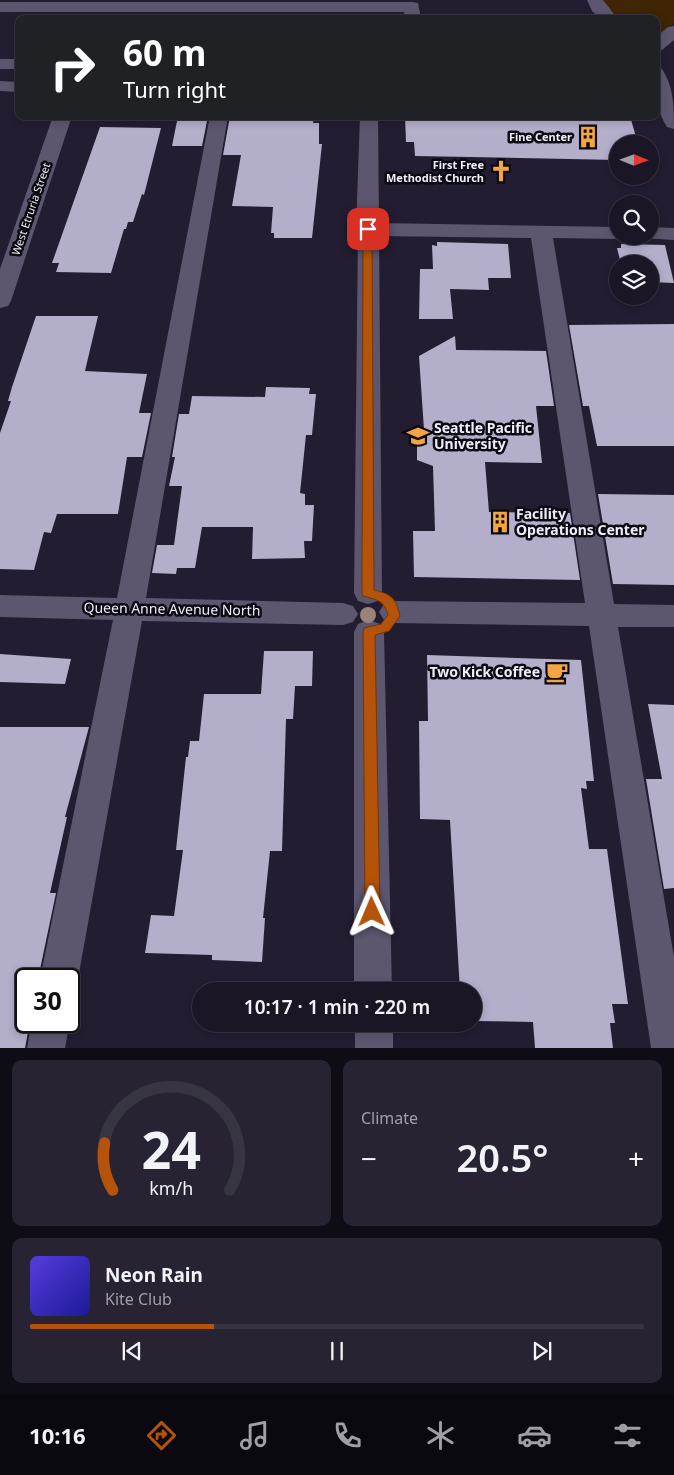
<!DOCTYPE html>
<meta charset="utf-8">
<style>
body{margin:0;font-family:"Noto Sans",sans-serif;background:#272332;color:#f1f3f6;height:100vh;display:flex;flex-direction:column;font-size:19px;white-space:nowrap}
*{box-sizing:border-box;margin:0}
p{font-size:16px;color:#9f9fa7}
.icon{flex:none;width:28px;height:28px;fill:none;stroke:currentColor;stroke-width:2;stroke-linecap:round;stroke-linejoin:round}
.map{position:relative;height:1048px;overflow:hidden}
.side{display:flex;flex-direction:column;gap:12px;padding:12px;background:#0e0c14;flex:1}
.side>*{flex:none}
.guide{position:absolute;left:15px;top:15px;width:645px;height:105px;border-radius:10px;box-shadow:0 2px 8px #0003,0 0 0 1px #383542;background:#202124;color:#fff;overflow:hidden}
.needle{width:32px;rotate:91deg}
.controls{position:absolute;left:609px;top:135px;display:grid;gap:10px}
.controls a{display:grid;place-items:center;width:50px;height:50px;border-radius:50%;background:#1a1625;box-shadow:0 2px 8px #0003,0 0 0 1px #383542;font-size:25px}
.speed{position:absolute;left:15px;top:968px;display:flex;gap:10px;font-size:25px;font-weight:700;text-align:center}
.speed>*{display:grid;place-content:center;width:65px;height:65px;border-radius:50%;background:#1a1625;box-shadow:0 2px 8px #0003,0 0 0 1px #383542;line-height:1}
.speed .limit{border:2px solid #111;border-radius:8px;background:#fff;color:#111}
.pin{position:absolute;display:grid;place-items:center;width:42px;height:42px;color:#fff;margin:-21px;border-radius:10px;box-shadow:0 2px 8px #0006}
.me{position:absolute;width:55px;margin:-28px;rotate:359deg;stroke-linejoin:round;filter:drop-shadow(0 0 4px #0008)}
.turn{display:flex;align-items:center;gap:18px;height:105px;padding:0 25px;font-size:22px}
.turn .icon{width:65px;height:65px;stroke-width:2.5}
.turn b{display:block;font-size:35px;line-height:42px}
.big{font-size:38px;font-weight:600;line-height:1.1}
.side .tile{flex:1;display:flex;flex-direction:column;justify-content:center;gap:8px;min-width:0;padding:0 18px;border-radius:10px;background:#272332}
.side .dial{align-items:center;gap:0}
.dial svg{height:130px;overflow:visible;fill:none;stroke:#383542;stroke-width:7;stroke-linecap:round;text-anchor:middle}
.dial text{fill:#f1f3f6;stroke:none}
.song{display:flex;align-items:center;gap:15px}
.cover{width:60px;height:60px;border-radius:8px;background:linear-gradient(135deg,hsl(250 70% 55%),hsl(240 70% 35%))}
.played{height:5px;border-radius:2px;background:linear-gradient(90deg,#b45309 30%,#383542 30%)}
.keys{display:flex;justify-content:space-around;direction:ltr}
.heat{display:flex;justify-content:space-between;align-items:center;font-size:28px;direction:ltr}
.side .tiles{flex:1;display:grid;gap:12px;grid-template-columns:1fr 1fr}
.tile:last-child{grid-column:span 2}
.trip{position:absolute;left:192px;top:982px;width:290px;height:50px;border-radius:25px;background:#1a1625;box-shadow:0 2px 8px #0003,0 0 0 1px #383542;font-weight:600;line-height:50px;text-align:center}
.tab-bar{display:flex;height:80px;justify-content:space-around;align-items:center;background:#0a090f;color:#9f9fa7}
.tab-bar .icon{width:35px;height:35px}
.tab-bar .active{color:#b45309}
.tab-bar b{font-size:22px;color:#f1f3f6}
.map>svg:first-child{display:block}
</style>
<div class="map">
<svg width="674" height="1048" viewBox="0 0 674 1048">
<rect width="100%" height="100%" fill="#221d31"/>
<!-- green -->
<path fill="#3f2503" d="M 603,0 L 674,0 L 674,23 L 656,36 L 656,19 L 619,19 L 606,7 Z"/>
<!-- building -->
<path fill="#b3aec9" d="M 178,116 L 208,116 L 202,146 L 172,146 Z
M 230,116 L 314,116 L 313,123 L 319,123 L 319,144 L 322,144 L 312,238 L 274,238 L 274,233 L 271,233 L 273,207 L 232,206 L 241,155 L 223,155 Z
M 405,116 L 630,116 L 638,144 L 618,144 L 618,160 L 415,156 L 414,142 L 406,142 Z
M 100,127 L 161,128 L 144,195 L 142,194 L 133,222 L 128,222 L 126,229 L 124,229 L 111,273 L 56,272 L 59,263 L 52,263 Z
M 437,242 L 508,244 L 511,278 L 488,278 L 489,290 L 450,289 L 453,319 L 419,319 L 420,269 L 433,269 L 432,245 L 437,246 Z
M 621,244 L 665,245 L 674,283 L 650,282 L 650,264 L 621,264 L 617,248 L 621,248 Z
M 36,316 L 98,316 L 85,371 L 147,374 L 139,413 L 151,413 L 142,457 L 127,457 L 118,514 L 57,514 L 51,533 L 44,532 L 34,570 L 0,569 L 0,433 L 11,401 L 8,401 L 12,387 Z
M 674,324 L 674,446 L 597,446 L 589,406 L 583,406 L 569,325 Z
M 455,336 L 456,350 L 546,351 L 554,406 L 536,406 L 542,463 L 485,462 L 489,512 L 570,513 L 580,580 L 414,577 L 413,531 L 435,531 L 433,466 L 417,460 L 417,440 L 424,430 L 419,356 Z
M 266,387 L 310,388 L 309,394 L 316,394 L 312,435 L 306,435 L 300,493 L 305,494 L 305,505 L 314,505 L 312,541 L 304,541 L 305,558 L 252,559 L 253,527 L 202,527 L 195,568 L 177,568 L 176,574 L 152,573 L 157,545 L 174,545 L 182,486 L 169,486 L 175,457 L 172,457 L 179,414 L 189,414 L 192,396 L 265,397 Z
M 598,494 L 674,495 L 674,585 L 613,584 Z
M 264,651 L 313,651 L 312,686 L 295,686 L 293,719 L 286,719 L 282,851 L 270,851 L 263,918 L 265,918 L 262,962 L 212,960 L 212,955 L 145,953 L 151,915 L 174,916 L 183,850 L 176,850 L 186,757 L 188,757 L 190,741 L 199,741 L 204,694 L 261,694 Z
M 0,654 L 71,659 L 65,684 L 0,682 Z
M 427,655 L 581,660 L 594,781 L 586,781 L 587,789 L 581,788 L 589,849 L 607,849 L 628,1004 L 612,1004 L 615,1023 L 610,1023 L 613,1048 L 535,1048 L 533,1022 L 476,1021 L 474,991 L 460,991 L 450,820 L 420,819 L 419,721 L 428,721 Z
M 648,704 L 674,705 L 674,779 L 670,779 L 674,779 L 674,888 L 664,889 L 646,779 L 662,779 Z
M 0,727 L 89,727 L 65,817 L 67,817 L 50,893 L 56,893 L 38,979 L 26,979 L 26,1021 L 30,1021 L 25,1048 L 0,1048 Z"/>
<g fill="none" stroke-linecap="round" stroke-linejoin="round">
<!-- minor -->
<path fill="#5c576f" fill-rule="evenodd" d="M 587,0 L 603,0 L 618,19 L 600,19 L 592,11 Z
M 0,2 L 412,2 L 418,3 L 421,19 L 405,19 L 404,12 L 0,12 Z
M 674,26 L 674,40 L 662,50 L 656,51 L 656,37 L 668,27 Z
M 0,59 L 19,59 L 19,69 L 0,69 Z
M 656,68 L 662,69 C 674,87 674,108 674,129 L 667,127 C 655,109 656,88 656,68 Z
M 0,81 L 19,82 L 19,92 L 0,91 Z
M 53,116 L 72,116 L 11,301 L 8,306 L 0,308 L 0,269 Z
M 210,116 L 228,116 L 146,598 L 343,603 L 353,606 L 358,614 L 353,622 L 343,625 L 142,621 L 78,979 L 72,992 L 69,993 L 69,979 L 40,979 L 113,620 L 0,617 L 0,595 L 117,598 Z
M 360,116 L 378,116 L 379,223 L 618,227 L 618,236 L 626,236 L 618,239 L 553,238 L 614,604 L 674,605 L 674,627 L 618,627 L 674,957 L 674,1048 L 651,1048 L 589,626 L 394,623 L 384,620 L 379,612 L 384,604 L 394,601 L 585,603 L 531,238 L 379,236 L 382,593 L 378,601 L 368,604 L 358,601 L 354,593 L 358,232 L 356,229 Z
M 650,227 L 674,228 L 674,240 L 642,238 L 650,236 Z
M 369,620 L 380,624 L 384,632 L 392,991 L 354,991 L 354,632 L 358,624 Z
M 69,1018 L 70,1021 L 65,1048 L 27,1048 L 32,1021 L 69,1021 Z
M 355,1024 L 393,1024 L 393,1048 L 355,1048 Z"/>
</g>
<!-- trees -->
<circle fill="#9a8377" cx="368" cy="615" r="8"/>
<!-- route -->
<path fill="#b45309" stroke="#753606" d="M 368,227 L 372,229 L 374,590 C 391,594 396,598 400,616 L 389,631 L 375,635 L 380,912 L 377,917 L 372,919 L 367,917 L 365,912 L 363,632 L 364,628 L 381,624 L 388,615 C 384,600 377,600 363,596 L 362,593 L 363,229 Z"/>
<!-- icons -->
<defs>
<g id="building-bare" transform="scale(1.725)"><path d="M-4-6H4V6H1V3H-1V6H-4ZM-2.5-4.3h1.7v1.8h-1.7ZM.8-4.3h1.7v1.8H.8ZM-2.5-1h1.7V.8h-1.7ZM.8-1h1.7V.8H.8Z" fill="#f3a443" stroke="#0b0912" stroke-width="2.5" paint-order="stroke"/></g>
<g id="church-bare" transform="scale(1.725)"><path d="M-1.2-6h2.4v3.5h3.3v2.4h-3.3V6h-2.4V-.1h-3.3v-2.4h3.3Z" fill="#f3a443" stroke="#0b0912" stroke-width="2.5" paint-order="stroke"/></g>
<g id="university-bare" transform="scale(1.725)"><path d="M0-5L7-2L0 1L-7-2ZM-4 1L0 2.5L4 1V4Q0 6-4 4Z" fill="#f3a443" stroke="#0b0912" stroke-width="2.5" paint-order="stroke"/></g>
<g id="cafe-bare" transform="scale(1.725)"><path d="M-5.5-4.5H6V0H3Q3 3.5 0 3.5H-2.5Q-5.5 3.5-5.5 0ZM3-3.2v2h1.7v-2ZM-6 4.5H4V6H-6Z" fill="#f3a443" stroke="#0b0912" stroke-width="2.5" paint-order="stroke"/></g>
</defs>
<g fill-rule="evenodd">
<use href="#building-bare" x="588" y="137"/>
<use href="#church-bare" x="501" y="171"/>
<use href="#university-bare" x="418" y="436"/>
<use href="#building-bare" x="500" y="522"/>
<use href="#cafe-bare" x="557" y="672"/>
</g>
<g text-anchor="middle" stroke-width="5" stroke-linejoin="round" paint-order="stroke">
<!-- far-poi labels -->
<g font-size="11" font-weight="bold" fill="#efedfb" stroke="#0b0912" text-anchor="end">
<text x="572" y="141">Fine Center</text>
<text x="484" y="169">First Free<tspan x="484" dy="13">Methodist Church</tspan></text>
</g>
<!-- far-street labels -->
<g font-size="11" fill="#efedfb" stroke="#0b0912">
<text transform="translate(31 209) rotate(-71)" y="4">West Etruria Street</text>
</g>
<!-- poi labels -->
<g font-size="14" font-weight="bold" fill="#efedfb" stroke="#0b0912" text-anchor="start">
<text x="434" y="433">Seattle Pacific<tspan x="434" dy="16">University</tspan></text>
<text x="516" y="519">Facility<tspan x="516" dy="16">Operations Center</tspan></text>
<text x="540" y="677" text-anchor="end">Two Kick Coffee</text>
</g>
<!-- street labels -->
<g font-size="14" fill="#efedfb" stroke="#0b0912">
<text transform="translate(172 609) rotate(1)" y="5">Queen Anne Avenue North</text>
</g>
</g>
</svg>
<div class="controls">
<a><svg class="needle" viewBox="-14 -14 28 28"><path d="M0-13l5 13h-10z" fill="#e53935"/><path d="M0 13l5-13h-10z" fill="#9f9fa7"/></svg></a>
<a><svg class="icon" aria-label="search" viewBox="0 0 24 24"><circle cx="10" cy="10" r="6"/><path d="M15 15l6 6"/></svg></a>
<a><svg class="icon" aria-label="layers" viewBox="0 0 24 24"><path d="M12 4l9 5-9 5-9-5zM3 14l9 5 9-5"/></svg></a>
</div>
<div class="speed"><div class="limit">30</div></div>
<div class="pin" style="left:368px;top:229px;background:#d93025"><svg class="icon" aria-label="arrive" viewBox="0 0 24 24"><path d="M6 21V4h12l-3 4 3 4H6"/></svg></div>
<svg class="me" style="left:372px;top:912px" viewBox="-20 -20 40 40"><path d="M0-17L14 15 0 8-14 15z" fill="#b45309" stroke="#fff" stroke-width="4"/></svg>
<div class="trip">10:17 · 1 min · 220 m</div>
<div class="guide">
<div class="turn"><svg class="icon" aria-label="right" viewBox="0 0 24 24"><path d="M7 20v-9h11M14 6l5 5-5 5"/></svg><div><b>60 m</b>Turn right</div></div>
</div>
</div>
<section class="side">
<div class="tiles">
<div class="tile dial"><svg viewBox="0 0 100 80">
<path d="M14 69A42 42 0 1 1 86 69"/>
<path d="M14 69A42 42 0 0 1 9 40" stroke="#b45309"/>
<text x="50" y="56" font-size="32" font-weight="700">24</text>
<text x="50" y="72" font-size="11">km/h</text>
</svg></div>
<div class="tile"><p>Climate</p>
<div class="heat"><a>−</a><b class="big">20.5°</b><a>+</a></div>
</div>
<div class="tile">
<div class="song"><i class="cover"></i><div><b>Neon Rain</b><p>Kite Club</p></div></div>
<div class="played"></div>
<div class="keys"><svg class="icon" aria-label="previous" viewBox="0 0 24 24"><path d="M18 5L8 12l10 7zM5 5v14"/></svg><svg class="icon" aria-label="pause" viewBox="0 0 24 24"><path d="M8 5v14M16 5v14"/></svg><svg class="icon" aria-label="next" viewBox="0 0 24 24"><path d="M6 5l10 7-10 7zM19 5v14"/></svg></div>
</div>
</div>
</section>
<nav class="tab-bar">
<b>10:16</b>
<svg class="icon active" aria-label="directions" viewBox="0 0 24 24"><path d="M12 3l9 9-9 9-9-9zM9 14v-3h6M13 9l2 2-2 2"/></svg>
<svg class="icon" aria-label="music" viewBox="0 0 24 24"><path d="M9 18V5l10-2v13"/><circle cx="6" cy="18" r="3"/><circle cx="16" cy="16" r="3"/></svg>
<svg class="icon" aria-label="phone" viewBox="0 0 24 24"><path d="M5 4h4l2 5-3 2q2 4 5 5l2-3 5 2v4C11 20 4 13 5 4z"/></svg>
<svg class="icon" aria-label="climate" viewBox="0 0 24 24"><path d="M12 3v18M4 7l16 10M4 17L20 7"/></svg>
<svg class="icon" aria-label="car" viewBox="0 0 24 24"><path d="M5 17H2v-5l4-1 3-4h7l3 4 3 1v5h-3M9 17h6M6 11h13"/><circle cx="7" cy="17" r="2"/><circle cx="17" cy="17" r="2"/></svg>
<svg class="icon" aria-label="filters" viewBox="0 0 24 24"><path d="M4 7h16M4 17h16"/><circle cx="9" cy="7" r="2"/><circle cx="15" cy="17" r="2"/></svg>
</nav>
